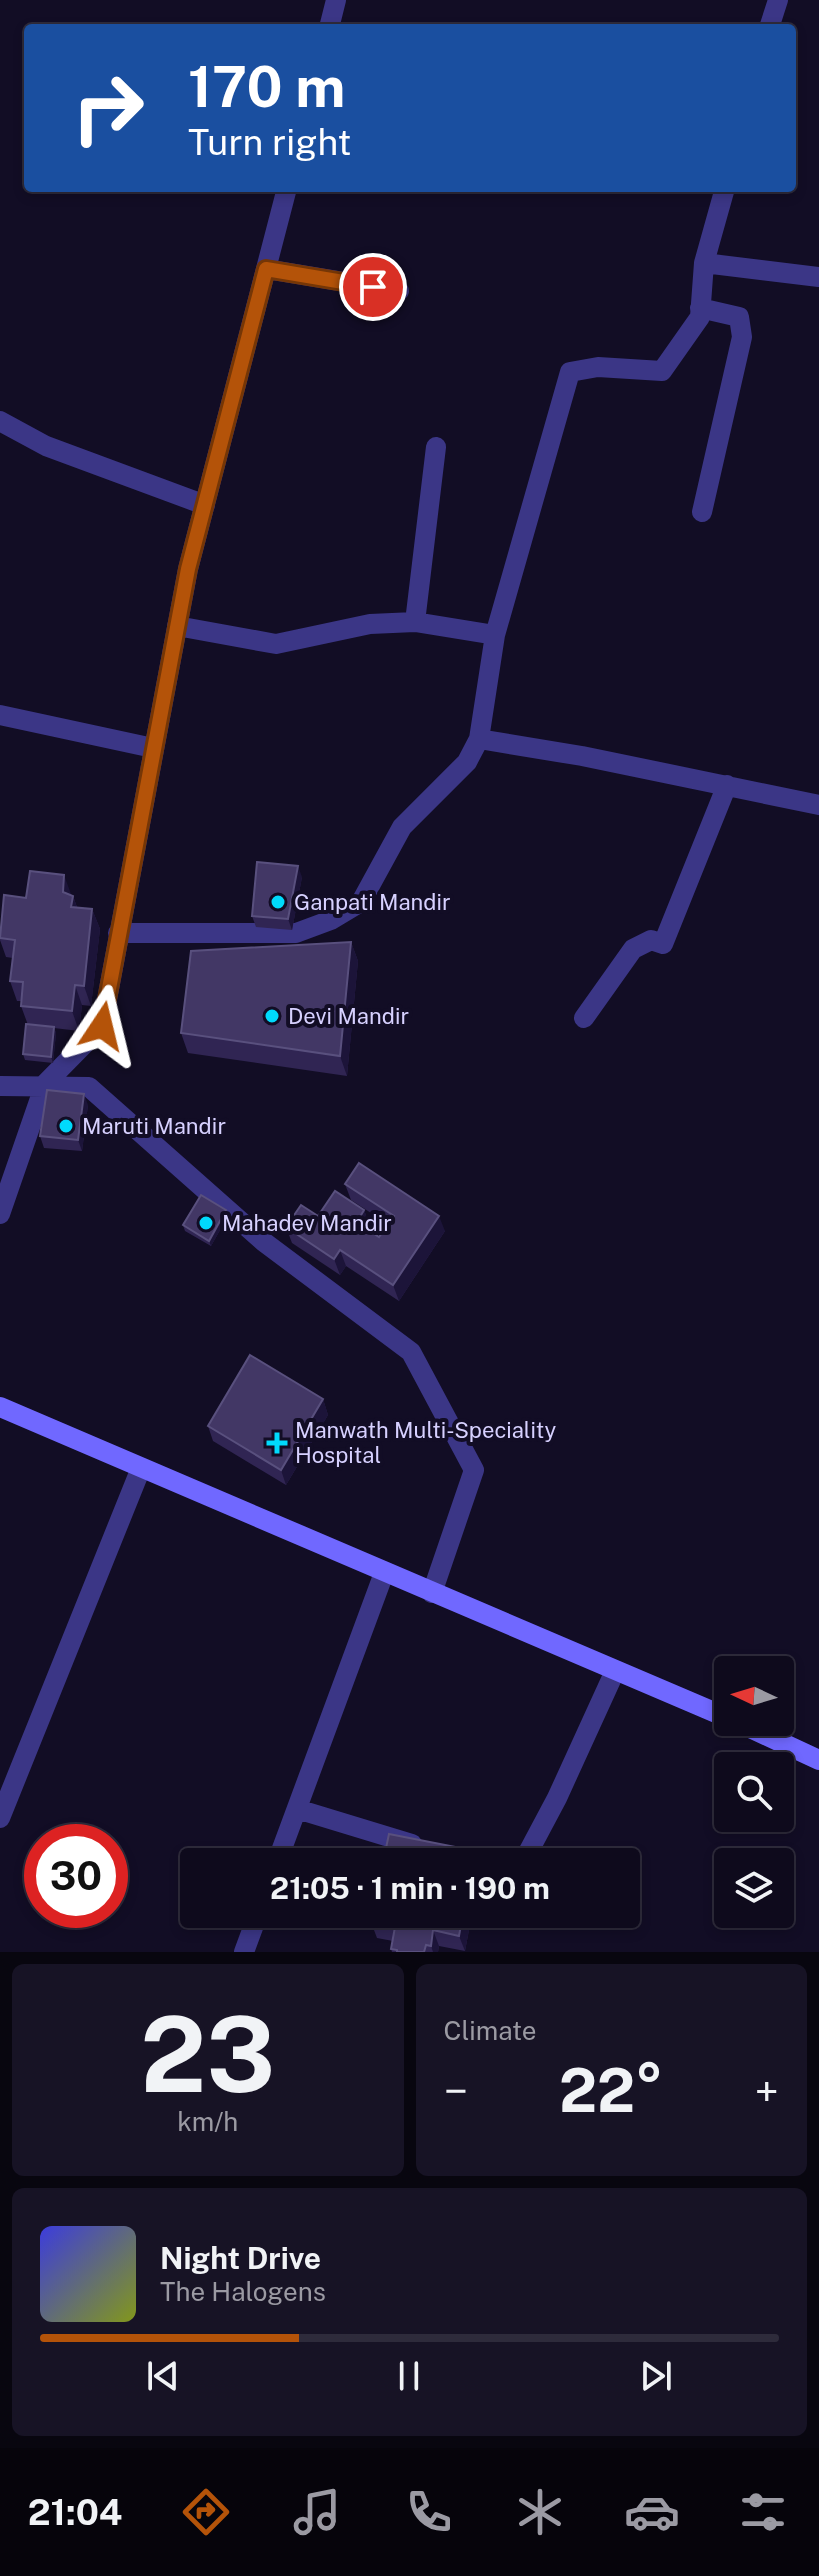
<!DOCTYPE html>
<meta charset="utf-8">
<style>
body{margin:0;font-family:"Public Sans",sans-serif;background:#171325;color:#f1f3f6;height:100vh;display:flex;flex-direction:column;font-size:30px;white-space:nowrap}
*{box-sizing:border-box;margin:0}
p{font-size:26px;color:#9b9aa3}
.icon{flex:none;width:44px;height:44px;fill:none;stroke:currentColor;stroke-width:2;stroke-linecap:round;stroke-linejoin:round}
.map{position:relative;height:1952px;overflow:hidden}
.drawer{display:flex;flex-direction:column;gap:12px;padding:12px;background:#08060f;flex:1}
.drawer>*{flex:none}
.guide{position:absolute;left:24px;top:24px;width:772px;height:168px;border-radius:8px;box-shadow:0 4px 12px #0003,0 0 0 2px #2e2b3b;background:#1a4fa0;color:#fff;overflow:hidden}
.needle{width:52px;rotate:274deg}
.buttons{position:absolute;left:714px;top:1656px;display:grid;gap:16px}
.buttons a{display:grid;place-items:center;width:80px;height:80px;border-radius:8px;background:#0e0a1c;box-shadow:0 4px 12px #0003,0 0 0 2px #2e2b3b;font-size:40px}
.speed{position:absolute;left:24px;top:1824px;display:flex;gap:16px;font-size:40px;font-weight:700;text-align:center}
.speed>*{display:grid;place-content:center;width:104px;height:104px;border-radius:50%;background:#0e0a1c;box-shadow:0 4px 12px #0003,0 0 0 2px #2e2b3b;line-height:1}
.speed .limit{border:12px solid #d22;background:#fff;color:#111}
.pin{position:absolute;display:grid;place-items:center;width:68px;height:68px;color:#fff;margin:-34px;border:4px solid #fff;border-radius:50%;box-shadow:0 2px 8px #0007}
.me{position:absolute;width:88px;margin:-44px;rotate:10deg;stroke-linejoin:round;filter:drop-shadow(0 0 6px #0008)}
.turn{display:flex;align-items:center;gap:28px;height:168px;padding:0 32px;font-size:36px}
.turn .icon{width:104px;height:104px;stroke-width:2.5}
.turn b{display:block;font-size:56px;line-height:68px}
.big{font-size:60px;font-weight:700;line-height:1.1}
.drawer .tile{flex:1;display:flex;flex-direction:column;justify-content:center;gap:12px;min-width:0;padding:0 28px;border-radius:12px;background:#171325}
.drawer .dial{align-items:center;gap:0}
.dial b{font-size:104px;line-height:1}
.song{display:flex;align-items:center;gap:24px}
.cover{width:96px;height:96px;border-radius:12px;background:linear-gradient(135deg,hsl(240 70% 55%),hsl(70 70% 35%))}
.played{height:8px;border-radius:4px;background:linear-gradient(90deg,#b45309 35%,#2e2b3b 35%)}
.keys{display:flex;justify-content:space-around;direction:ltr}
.heat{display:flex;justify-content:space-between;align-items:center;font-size:44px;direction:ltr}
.drawer .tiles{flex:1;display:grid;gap:12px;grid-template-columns:1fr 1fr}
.tile:last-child{grid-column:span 2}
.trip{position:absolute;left:180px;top:1848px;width:460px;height:80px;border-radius:8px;background:#0e0a1c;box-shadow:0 4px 12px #0003,0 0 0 2px #2e2b3b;font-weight:700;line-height:80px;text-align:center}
.dock{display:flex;height:128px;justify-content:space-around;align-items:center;background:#06040b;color:#9b9aa3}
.dock .icon{width:56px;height:56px}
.dock .current{color:#b45309}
.dock b{font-size:36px;color:#f1f3f6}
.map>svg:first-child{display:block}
</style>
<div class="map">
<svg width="819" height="1952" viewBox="0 0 819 1952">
<rect width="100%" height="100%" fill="#120d25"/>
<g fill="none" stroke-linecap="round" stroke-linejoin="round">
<!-- street -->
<path stroke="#3b3686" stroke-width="20" d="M 329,28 L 336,0
M 769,28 L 778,0
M 704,263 L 725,188
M 266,269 L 399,291
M 700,308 L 739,317 L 742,337 L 702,512
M 0,421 L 46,446 L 205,505
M 415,622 L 436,447
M 177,626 L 276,644 L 370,624 L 415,622 L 495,635
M 0,715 L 153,748
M 479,739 L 582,756 L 819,805
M 118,933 L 296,933 L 331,920 L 361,902 L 402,827 L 467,762 L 479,739 L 495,635 L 570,372 L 598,367 L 662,371 L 700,317 L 704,263 L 819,277
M 584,1018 L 633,949 L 651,940 L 663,944 L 727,785
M 0,1086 L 89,1087 L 264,1242 L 411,1352 L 474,1470 L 432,1593
M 0,1214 L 45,1084 L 102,1026 L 188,569 L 287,188
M 297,1809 L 412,1844
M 0,1818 L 141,1468
M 277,1862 L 384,1573
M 523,1862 L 557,1798 L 615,1671
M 244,1952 L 258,1914"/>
<!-- secondary -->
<path stroke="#7068ff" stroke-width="20" d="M 0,1407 L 728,1718
M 737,1722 L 819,1760"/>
</g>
<!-- wall -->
<path fill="#302553" d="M 302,877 L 292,930 L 256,927 L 252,916 Z
M 71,895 L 73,896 L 77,907 L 92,909 L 100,929 L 91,1006 L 82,1005 L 79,1031 L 54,1028 L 56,1033 L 53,1063 L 25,1060 L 23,1054 L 28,1025 L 21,1006 L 21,1001 L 17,1001 L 10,981 L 13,958 L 6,957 L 0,940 L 0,931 L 26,898 Z
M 351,942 L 358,961 L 347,1076 L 188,1053 L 181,1033 Z
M 88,1105 L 82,1151 L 44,1148 L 40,1136 Z
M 345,1184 L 445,1231 L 399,1301 L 346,1266 L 340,1275 L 292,1243 L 286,1227 L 318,1216 L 364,1210 L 370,1226 L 368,1230 L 379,1237 L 388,1224 L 351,1200 Z
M 226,1210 L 228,1216 L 211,1246 L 185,1231 L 183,1225 Z
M 323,1399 L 328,1415 L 286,1485 L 213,1441 L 208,1426 Z
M 373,1914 L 472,1914 L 465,1951 L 439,1946 L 438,1952 L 392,1952 L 391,1949 L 393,1941 L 377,1938 L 371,1922 Z"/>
<!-- shaded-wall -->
<path fill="#1c1439" d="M 298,866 L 302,877 L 292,930 L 288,919 Z
M 64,875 L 71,894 L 70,912 L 63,892 Z
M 73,896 L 80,916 L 71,907 Z
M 92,909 L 100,929 L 91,1006 L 84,986 Z
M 351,942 L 358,961 L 347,1076 L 340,1056 Z
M 75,985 L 82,1005 L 79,1031 L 72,1011 Z
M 54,1027 L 56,1033 L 53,1063 L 51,1057 Z
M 84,1094 L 88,1105 L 82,1151 L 78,1140 Z
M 226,1210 L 228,1216 L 211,1246 L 209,1241 Z
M 364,1210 L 370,1226 L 362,1238 L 357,1222 Z
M 439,1216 L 445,1231 L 399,1301 L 393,1285 Z
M 340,1250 L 346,1266 L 340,1275 L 334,1259 Z
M 323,1399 L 328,1415 L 286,1485 L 281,1470 Z
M 476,1851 L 480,1862 L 474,1862 Z
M 463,1914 L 472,1914 L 465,1951 L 459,1936 Z
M 433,1930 L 439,1946 L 438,1952 L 433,1952 L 431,1946 Z"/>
<!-- building -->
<path fill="#423765" stroke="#59507e" stroke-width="2" d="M 257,862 L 298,866 L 288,919 L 252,916 Z
M 30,871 L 64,875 L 63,892 L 73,896 L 71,907 L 92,909 L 84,986 L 75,985 L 72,1011 L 21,1006 L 23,982 L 10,981 L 15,940 L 0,938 L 4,895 L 26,898 Z
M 351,942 L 340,1056 L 181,1033 L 191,951 Z
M 26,1024 L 54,1027 L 51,1057 L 23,1054 Z
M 47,1090 L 84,1094 L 78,1140 L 40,1136 Z
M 359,1163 L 439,1216 L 393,1285 L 340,1250 L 334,1259 L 286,1227 L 301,1205 L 318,1216 L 335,1191 L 364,1210 L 357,1222 L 379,1237 L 394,1216 L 345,1184 Z
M 201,1195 L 226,1210 L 209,1241 L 183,1225 Z
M 250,1355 L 323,1399 L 281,1470 L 208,1426 Z
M 389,1834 L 476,1851 L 474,1862 L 383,1862 Z
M 373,1914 L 463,1914 L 459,1936 L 433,1930 L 431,1946 L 426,1945 L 424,1952 L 397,1952 L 397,1950 L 391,1949 L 395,1927 L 371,1922 Z"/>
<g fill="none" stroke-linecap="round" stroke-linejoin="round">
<!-- route casing -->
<g stroke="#753606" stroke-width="20">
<path id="route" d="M 102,1026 L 188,569 L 266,269 L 373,287"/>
</g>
<!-- route -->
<use href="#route" stroke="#b45309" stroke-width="14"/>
</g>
<!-- markers -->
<g fill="#00dafc" stroke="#120d25" stroke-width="3">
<circle cx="278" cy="902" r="8"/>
<circle cx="272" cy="1016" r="8"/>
<circle cx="66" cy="1126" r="8"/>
<circle cx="206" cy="1223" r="8"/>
<path d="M273 1431h8v8h8v8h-8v8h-8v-8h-8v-8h8z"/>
</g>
<g text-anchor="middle" stroke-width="8" stroke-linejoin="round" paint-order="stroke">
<!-- poi labels -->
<g font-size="22" fill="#d7d1ff" stroke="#120d25" text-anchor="start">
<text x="294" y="910">Ganpati Mandir</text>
<text x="288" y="1024">Devi Mandir</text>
<text x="82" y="1134">Maruti Mandir</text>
<text x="222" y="1231">Mahadev Mandir</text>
<text x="295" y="1438">Manwath Multi-Speciality<tspan x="295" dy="25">Hospital</tspan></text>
</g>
</g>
</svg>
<div class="buttons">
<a><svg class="needle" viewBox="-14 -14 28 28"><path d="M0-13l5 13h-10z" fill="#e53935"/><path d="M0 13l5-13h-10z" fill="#9b9aa3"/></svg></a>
<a><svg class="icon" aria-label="search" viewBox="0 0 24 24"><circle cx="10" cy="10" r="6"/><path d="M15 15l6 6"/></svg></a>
<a><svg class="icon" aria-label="layers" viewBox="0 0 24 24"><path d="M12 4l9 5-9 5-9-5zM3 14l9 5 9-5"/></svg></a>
</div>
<div class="speed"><div class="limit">30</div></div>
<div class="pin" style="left:373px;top:287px;background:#d93025"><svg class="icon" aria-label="arrive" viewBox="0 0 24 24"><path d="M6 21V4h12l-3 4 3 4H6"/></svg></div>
<svg class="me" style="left:102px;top:1026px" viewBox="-20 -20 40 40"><path d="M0-17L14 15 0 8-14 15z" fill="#b45309" stroke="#fff" stroke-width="4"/></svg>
<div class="trip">21:05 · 1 min · 190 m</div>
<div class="guide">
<div class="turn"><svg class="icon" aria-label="right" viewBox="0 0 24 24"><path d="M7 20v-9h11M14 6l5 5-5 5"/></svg><div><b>170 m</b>Turn right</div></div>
</div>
</div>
<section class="drawer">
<div class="tiles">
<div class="tile dial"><b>23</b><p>km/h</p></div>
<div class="tile"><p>Climate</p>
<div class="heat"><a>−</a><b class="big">22°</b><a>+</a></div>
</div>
<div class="tile">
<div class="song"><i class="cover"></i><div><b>Night Drive</b><p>The Halogens</p></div></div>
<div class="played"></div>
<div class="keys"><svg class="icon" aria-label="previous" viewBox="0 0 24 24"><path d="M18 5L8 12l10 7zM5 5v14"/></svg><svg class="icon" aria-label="pause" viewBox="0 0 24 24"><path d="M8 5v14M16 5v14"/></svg><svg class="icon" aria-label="next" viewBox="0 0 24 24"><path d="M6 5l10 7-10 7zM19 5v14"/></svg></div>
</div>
</div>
</section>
<nav class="dock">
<b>21:04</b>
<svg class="icon current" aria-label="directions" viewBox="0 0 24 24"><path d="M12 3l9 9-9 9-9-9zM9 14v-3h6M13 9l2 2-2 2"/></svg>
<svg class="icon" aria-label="music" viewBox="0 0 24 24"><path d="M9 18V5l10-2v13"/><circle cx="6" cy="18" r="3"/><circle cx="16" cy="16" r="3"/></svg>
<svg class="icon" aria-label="phone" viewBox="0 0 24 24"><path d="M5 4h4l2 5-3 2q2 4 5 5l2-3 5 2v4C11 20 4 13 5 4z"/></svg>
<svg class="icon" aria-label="climate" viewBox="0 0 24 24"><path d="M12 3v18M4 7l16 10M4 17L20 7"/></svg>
<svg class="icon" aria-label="car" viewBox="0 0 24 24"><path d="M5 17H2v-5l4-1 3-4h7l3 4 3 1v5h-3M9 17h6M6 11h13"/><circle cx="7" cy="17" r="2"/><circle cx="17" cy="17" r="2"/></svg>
<svg class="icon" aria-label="filters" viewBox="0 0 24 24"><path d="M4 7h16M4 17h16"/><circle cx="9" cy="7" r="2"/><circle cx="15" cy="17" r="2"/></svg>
</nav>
